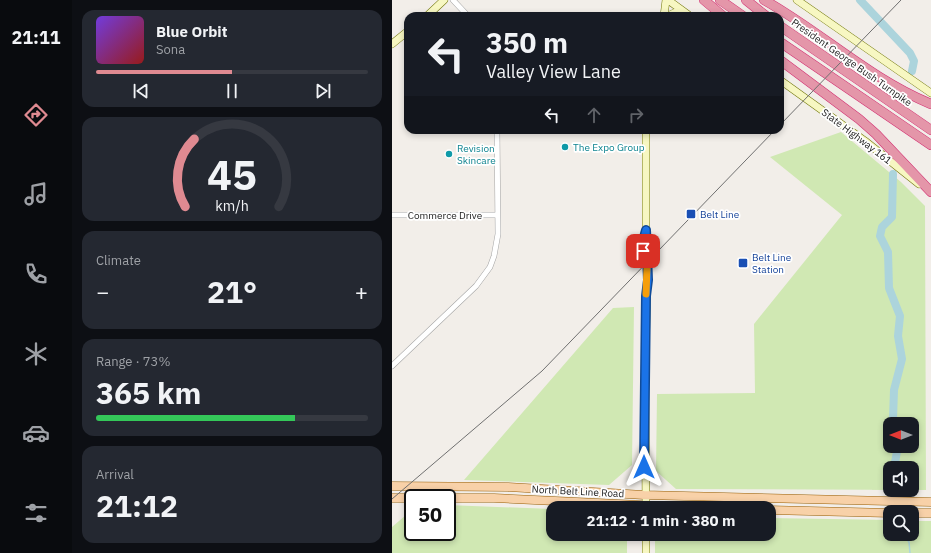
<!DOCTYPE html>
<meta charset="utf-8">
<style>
body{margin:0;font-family:"IBM Plex Sans",sans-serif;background:#242831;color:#f1f3f6;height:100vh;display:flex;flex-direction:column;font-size:15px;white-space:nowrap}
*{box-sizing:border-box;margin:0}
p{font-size:13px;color:#9ea1a6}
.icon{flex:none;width:22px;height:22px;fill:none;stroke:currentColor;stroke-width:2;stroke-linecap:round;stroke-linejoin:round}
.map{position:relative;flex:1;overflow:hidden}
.details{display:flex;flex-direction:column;gap:10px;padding:10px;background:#0d0f14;width:320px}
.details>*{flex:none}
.banner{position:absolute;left:12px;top:12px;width:380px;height:122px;border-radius:12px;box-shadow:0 2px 6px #0003;background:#171b24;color:#f1f3f6;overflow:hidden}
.needle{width:26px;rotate:270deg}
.tools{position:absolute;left:491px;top:417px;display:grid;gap:8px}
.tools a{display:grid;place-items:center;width:36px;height:36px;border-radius:8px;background:#171b24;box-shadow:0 2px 6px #0003;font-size:20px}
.speed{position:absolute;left:12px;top:489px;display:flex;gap:8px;font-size:20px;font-weight:700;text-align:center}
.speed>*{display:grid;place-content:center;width:52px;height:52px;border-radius:50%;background:#171b24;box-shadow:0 2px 6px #0003;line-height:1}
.speed .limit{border:2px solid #111;border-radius:6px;background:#fff;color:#111}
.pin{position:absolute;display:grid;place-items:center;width:34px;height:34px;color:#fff;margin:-17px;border-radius:8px;box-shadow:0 2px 6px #0006}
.me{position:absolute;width:44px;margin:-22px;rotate:0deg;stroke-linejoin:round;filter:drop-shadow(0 0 3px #0008)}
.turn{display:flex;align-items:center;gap:14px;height:84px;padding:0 16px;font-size:18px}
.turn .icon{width:52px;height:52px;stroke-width:2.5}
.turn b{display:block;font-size:28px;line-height:34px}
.lanes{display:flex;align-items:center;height:38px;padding:0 16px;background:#0003;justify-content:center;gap:20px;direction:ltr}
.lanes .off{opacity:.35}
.big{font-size:30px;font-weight:800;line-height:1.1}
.details .tile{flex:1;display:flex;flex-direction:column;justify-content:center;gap:6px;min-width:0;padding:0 14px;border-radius:12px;background:#242831}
.details .dial{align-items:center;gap:0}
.dial svg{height:104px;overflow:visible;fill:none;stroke:#363941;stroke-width:7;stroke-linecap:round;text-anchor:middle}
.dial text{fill:#f1f3f6;stroke:none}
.song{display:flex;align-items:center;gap:12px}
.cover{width:48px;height:48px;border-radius:6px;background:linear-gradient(135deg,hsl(260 70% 55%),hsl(0 70% 35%))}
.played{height:4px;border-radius:2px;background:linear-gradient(90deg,#df8a91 50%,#363941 50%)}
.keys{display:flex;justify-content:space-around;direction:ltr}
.heat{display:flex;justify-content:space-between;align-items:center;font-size:22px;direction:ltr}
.charge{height:6px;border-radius:3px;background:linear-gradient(90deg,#34c759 73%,#363941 0)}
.trip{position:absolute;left:154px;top:501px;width:230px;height:40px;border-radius:12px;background:#171b24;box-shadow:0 2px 6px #0003;font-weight:800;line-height:40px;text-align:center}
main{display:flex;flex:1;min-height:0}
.tab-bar{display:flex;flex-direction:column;width:72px;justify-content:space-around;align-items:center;background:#090b0e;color:#9ea1a6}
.tab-bar .icon{width:28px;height:28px}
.tab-bar .active{color:#df8a91}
.tab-bar b{font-size:18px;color:#f1f3f6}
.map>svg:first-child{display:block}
</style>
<main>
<nav class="tab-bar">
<b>21:11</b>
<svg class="icon active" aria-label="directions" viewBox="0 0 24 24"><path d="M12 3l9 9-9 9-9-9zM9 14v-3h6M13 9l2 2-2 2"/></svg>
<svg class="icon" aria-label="music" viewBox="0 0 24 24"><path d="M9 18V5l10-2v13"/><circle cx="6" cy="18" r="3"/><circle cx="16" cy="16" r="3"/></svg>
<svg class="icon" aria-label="phone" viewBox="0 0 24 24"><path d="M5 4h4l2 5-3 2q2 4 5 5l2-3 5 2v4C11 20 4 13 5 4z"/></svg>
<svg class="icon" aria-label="climate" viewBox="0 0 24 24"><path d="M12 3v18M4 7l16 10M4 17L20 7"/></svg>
<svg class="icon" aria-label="car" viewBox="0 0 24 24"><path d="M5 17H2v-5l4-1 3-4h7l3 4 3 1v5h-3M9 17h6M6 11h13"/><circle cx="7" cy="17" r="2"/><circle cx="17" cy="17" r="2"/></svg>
<svg class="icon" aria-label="filters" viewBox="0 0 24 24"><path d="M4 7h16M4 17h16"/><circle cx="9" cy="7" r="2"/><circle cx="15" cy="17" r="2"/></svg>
</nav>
<section class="details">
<div class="tile">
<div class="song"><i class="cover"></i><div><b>Blue Orbit</b><p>Sona</p></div></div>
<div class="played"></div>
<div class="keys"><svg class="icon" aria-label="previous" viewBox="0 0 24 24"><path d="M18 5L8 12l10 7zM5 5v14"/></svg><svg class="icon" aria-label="pause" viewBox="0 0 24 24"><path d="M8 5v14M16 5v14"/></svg><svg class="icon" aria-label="next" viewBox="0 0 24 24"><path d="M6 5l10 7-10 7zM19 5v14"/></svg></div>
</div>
<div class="tile dial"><svg viewBox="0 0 100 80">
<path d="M14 69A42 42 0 1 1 86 69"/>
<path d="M14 69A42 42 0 0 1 21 17" stroke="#df8a91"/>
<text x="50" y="56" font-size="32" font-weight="700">45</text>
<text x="50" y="72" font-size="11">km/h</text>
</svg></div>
<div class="tile"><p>Climate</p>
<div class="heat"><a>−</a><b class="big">21°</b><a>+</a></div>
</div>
<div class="tile"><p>Range · 73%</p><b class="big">365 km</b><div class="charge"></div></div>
<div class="tile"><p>Arrival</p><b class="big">21:12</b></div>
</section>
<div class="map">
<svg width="539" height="553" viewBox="0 0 539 553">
<rect width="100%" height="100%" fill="#f2eee9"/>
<!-- grass -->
<path fill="#d0e8b3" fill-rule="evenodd" d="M 449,132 L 509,182 L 533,206 L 534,490 L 284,489 L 264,471 L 265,394 L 363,393 L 362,324 L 450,215 L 378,157 ZM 498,424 L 520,424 L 520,446 L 498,446 ZM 498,468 L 520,468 L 520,490 L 498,490 Z
M 242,307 L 240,465 L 217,485 L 72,480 L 221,308 Z
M 55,505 L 161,509 L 161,534 L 235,534 L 235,553 L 0,553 L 0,527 L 21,509 L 21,532 L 55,532 Z
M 377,518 L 498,520 L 498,534 L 520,534 L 520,521 L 539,521 L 539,553 L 263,553 L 263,534 L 377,534 Z"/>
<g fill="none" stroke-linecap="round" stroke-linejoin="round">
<!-- stream -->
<path stroke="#acd4dc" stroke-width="1.5" d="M 510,534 L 517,542 L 518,553"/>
<!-- river -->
<path stroke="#acd4dc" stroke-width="8" d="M 468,0 L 518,53 L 522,61 L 520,71
M 501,174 L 500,217 L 490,227 L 488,236 L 496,252 L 497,288 L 508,316 L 506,336 L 510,359 L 502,390 L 501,419 L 504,424
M 502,468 L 506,446
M 503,490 L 503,495"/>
<!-- street casing -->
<g stroke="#a3a3a3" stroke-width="6">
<path id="street" d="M 61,0 L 76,16
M 0,215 L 105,215
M 0,366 L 84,286 L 98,267 L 102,256 L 106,234 L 105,130"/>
</g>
<!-- secondary casing -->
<g stroke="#72770b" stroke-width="8">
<path id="secondary" d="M 276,0 L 298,16
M 405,0 L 539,93
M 35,16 L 52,0
M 272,16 L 274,0
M 276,16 L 284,12 L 292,12
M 0,44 L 16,31
M 388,80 L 473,141 L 527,184
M 254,508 L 253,375 L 256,241 L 254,230 L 254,130
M 254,553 L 254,534"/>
</g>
<!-- primary casing -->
<g stroke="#986008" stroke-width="9">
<path id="primary" d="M 0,486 L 116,487 L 252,495 L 539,502
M 0,498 L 102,498 L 311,508
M 377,510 L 498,513
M 520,513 L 539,513"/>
</g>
<!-- highway casing -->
<g stroke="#d33273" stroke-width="10">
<path id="highway" d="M 312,0 L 331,16
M 328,0 L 351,16
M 354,0 L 374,16
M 372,0 C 429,32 478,79 539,104
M 388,26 L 539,130
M 388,42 L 539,145
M 388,60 L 467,119 L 484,134 L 539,192"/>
</g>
<!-- street -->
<use href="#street" stroke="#fff" stroke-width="5"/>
<!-- secondary -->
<use href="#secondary" stroke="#f7f7c2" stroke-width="7"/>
<!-- primary -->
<use href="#primary" stroke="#f8d1a8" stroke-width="8"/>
<!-- highway -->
<use href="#highway" stroke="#e496a9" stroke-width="9"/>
<!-- tram -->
<path stroke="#707070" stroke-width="1" d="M 388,125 L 509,0
M 0,499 L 150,371 L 383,130"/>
</g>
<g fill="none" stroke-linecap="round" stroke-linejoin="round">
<!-- route casing -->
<g stroke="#114b97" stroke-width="10">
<path id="route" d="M 251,251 L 251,241 L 254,230 L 256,280 L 254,296 L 252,467"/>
</g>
<!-- route -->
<use href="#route" stroke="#1a73e8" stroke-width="7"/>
<!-- slow -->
<path stroke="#f59e0b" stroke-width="7" d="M 254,294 L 256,242"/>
</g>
<!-- markers -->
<g fill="#0f9aa8" stroke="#fff" stroke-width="1.5">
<circle cx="173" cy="147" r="4"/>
<circle cx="57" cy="154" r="4"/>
</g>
<g fill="#1a4fb4" stroke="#fff" stroke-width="1.5">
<rect x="294" y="209" width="10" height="10" rx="2"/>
<rect x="346" y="258" width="10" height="10" rx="2"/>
</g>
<g text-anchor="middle" stroke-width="3.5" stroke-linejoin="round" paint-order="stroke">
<!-- street labels -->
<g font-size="10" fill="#222" stroke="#fff">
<text transform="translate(460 62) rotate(35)" y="4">President George Bush Turnpike</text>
<text transform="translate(465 136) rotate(37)" y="4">State Highway 161</text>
<text x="53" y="219">Commerce Drive</text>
<text transform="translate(186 491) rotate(3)" y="4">North Belt Line Road</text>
</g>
<!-- culture labels -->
<g font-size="10" fill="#0d838f" stroke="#fff" text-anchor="start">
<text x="181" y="151">The Expo Group</text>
<text x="65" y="152">Revision<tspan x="65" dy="12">Skincare</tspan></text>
</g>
<!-- transit labels -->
<g font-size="10" fill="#164399" stroke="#fff" text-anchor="start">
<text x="308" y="218">Belt Line</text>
<text x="360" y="261">Belt Line<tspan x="360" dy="12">Station</tspan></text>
</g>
</g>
</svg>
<div class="tools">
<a><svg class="needle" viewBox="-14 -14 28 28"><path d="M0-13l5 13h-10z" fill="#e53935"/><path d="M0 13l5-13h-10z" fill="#9ea1a6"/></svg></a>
<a><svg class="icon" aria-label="sound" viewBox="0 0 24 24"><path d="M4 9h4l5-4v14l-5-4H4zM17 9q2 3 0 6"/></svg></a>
<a><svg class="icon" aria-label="search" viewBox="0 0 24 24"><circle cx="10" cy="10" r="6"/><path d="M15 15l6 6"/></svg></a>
</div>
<div class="speed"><div class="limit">50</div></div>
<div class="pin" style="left:251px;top:251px;background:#d93025"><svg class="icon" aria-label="arrive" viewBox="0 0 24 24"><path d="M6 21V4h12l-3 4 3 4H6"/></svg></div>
<svg class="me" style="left:252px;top:467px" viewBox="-20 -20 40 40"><path d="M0-17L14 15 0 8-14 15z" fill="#1a73e8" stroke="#fff" stroke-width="4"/></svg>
<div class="trip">21:12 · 1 min · 380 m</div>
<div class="banner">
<div class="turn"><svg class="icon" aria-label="left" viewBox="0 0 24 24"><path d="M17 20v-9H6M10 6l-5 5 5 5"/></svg><div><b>350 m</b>Valley View Lane</div></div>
<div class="lanes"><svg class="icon" aria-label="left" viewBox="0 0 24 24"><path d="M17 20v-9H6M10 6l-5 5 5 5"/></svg><svg class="icon off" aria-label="ahead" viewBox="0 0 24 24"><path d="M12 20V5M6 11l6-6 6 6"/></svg><svg class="icon off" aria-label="right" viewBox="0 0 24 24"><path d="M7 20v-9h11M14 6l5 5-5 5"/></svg></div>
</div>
</div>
</main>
